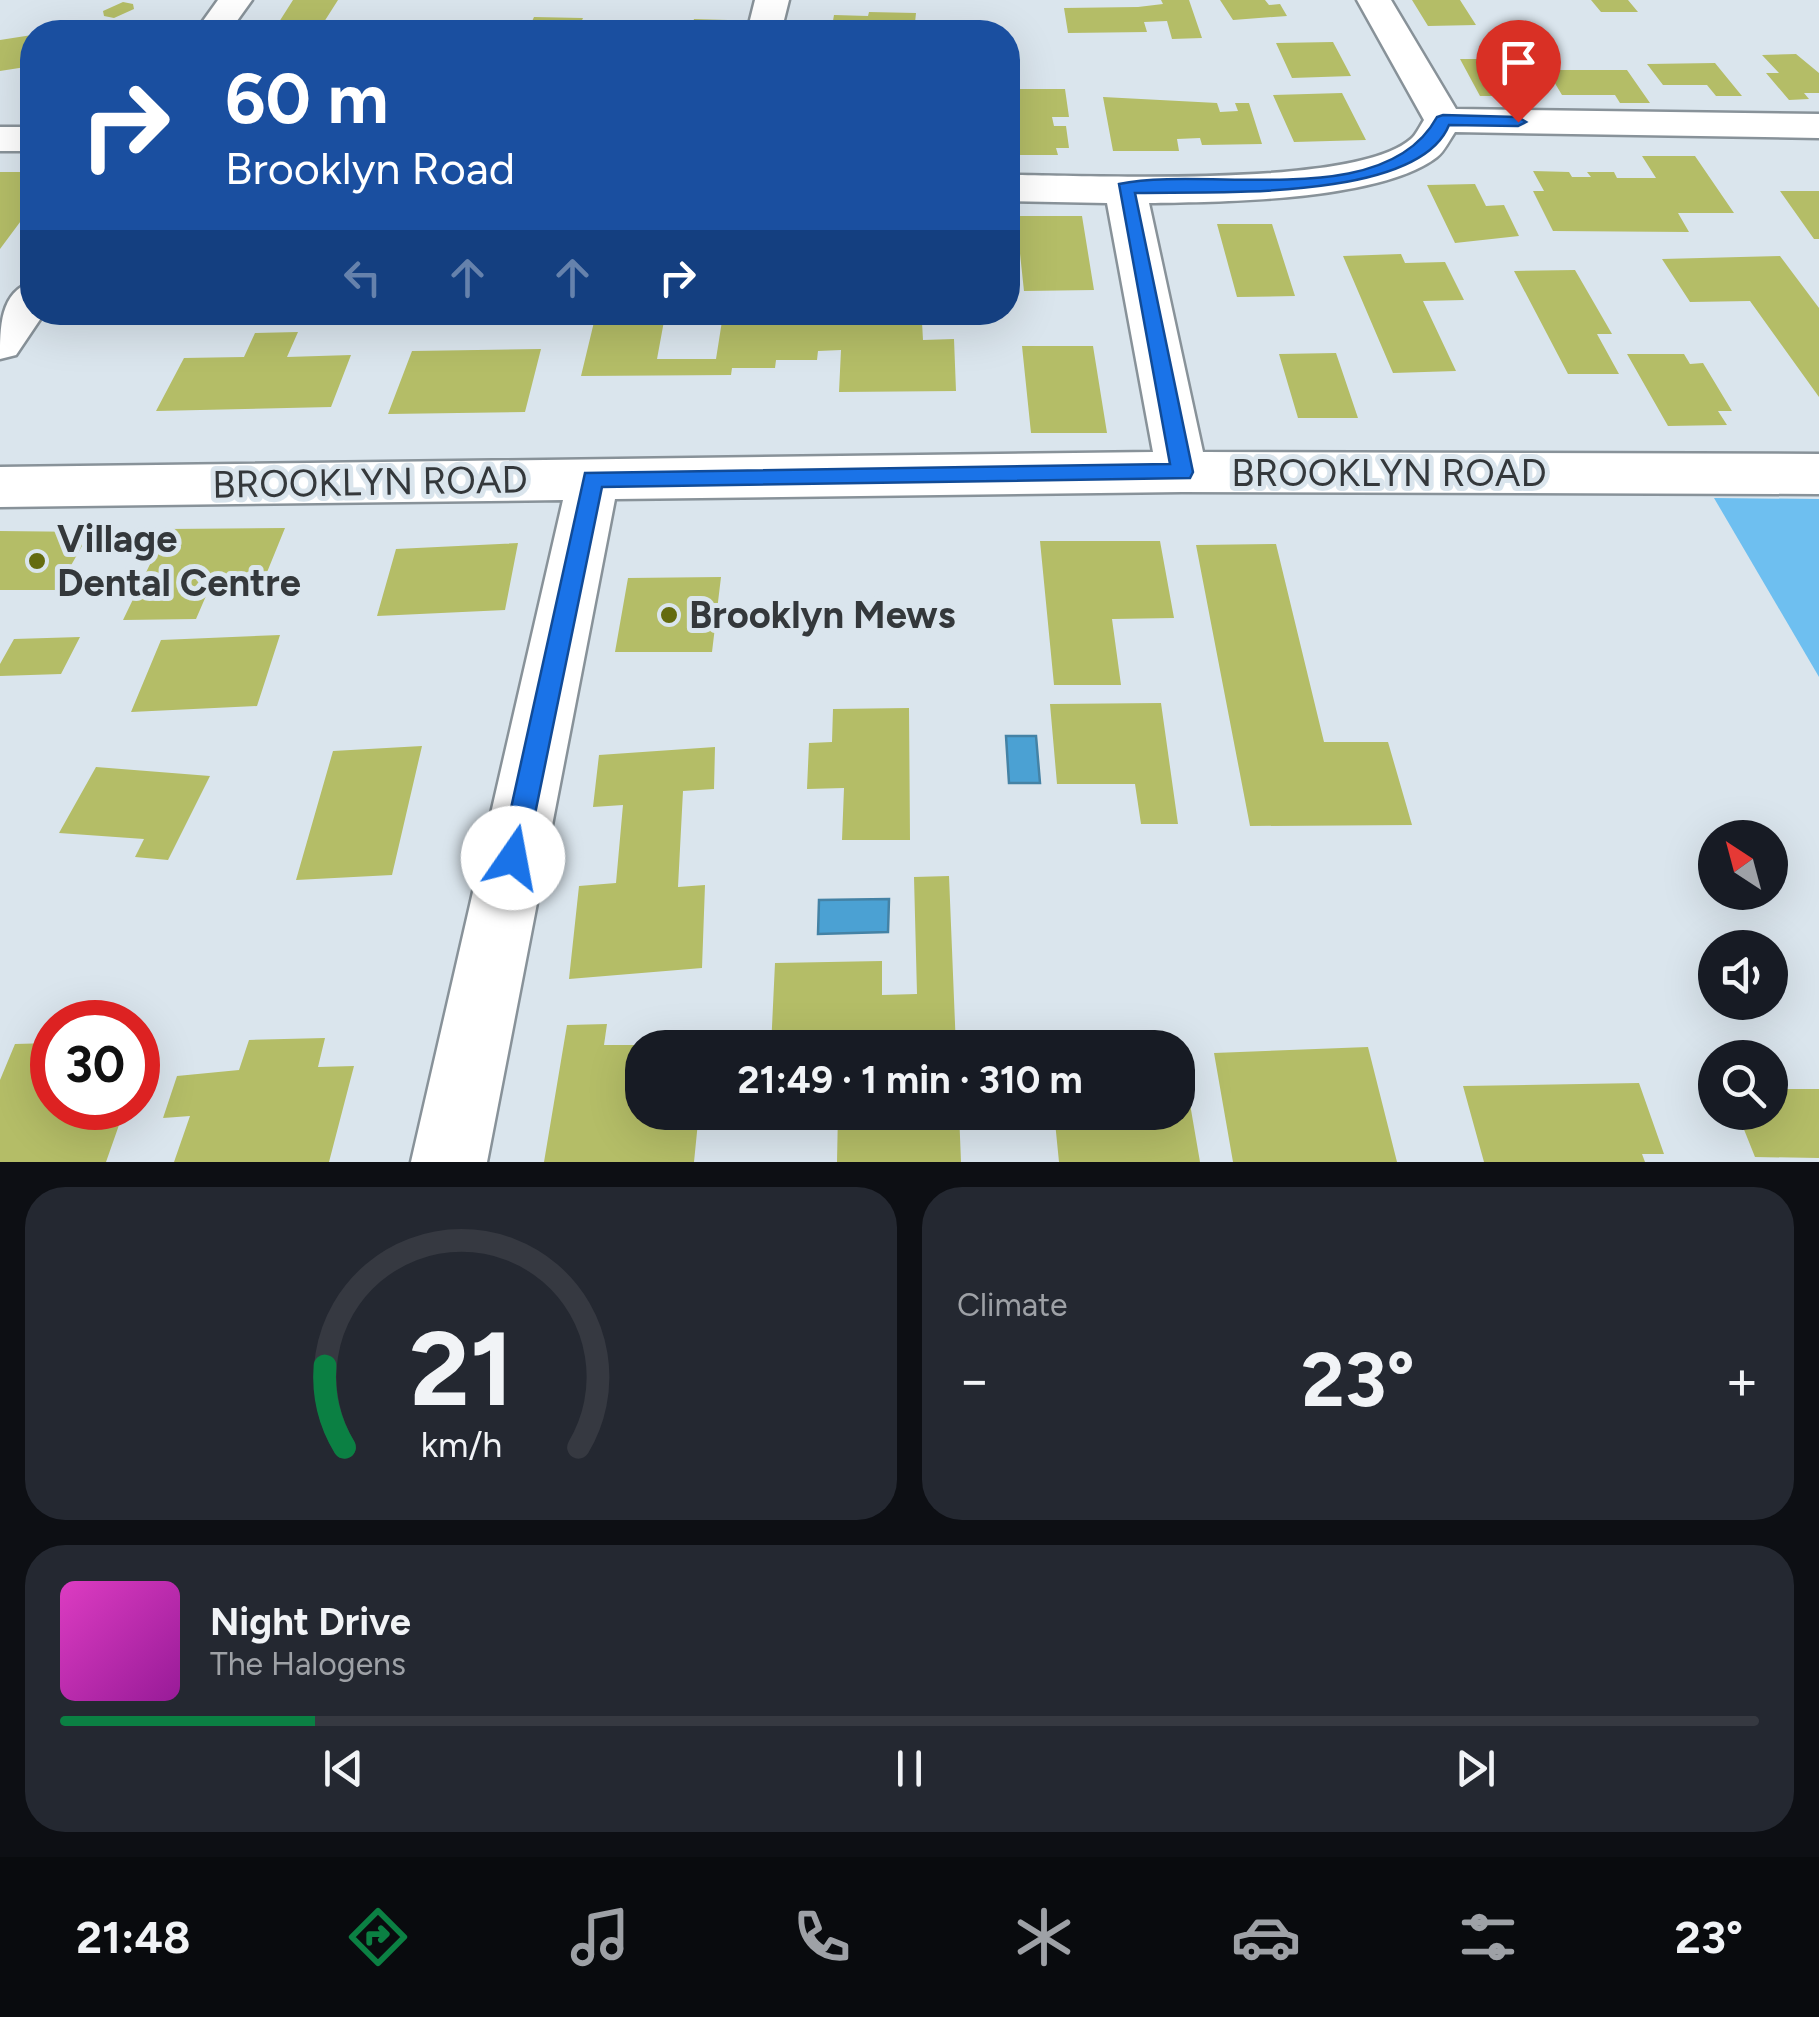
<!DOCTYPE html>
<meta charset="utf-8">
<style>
body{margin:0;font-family:Figtree,sans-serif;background:#242831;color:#f1f3f6;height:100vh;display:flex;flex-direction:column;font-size:38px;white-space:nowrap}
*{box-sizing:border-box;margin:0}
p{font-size:32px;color:#9ea1a6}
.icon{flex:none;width:55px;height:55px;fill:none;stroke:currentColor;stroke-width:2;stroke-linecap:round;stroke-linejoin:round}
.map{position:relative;height:1162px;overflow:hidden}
.side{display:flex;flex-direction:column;gap:25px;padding:25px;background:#0d0f14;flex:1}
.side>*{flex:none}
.banner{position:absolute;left:20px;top:20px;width:1000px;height:305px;border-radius:40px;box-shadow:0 10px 40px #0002;background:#1a4fa0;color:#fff;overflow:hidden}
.needle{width:65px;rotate:324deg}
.fabs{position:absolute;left:1698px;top:820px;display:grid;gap:20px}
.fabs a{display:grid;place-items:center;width:90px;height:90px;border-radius:50%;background:#171b24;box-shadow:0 10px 40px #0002;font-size:50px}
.speed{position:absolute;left:30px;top:1000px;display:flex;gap:20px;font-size:50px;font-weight:700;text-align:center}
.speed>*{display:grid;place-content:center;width:130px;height:130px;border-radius:50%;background:#171b24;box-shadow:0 10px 40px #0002;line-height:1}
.speed .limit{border:15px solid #d22;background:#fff;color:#111}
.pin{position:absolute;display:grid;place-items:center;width:85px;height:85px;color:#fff;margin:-102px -42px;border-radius:50% 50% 50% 0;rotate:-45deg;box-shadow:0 0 10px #0007}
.pin .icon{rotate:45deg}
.me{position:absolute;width:110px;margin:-55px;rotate:12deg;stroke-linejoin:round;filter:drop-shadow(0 0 8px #0008)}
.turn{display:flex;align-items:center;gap:35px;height:210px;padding:0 40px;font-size:45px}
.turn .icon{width:130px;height:130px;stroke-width:2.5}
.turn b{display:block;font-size:70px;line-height:85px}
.lanes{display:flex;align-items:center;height:95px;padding:0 40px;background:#0003;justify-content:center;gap:50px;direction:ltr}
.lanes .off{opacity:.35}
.big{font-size:75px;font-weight:700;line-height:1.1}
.side .tile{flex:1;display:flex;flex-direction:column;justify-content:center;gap:15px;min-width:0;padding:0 35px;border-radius:40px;background:#242831}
.side .dial{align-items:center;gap:0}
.dial svg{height:260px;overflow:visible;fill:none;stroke:#363941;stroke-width:7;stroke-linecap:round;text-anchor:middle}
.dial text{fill:#f1f3f6;stroke:none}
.song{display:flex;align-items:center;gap:30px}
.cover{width:120px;height:120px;border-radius:15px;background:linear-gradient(135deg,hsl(310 70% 55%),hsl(300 70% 35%))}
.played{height:10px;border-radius:5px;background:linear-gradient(90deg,#0b8043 15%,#363941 15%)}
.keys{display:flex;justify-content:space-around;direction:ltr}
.heat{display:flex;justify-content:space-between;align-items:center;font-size:55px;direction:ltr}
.side .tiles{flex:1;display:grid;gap:25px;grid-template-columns:1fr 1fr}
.tile:last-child{grid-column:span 2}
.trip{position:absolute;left:625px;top:1030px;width:570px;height:100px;border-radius:40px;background:#171b24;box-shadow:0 10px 40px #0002;font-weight:700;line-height:100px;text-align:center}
.tabs{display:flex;height:160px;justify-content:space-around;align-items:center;background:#090b0e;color:#9ea1a6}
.tabs .icon{width:70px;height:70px}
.tabs .current{color:#0b8043}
.tabs b{font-size:45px;color:#f1f3f6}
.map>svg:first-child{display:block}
</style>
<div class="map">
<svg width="1819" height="1162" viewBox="0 0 1819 1162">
<rect width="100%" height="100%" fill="#dae5ed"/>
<!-- green -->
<path fill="#6ebff0" d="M 1714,498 L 1819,499 L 1819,677 Z"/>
<!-- water -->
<path fill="#4ba1d3" stroke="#4482a5" stroke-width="2.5" d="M 1006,736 L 1036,736 L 1040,783 L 1009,783 Z
M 889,899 L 888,932 L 818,934 L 819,900 Z"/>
<!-- building -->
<path fill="#b4bd67" d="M 293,0 L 338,0 L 324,22 L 279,22 Z
M 1161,0 L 1189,0 L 1202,38 L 1172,39 L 1167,21 L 1144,22 L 1147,32 L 1068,33 L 1064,8 L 1138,7 L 1163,4 Z
M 1220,0 L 1265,0 L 1269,5 L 1280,4 L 1287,16 L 1233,20 Z
M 1412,0 L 1460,0 L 1476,25 L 1428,26 Z
M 1591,0 L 1628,0 L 1638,12 L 1601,12 Z
M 123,2 L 133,4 L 134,9 L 114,18 L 104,16 L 103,11 Z
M 869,12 L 916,13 L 914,32 L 831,32 L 834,15 L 868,16 Z
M 534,17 L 583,18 L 577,32 L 527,32 Z
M 694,19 L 728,20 L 725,32 L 608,32 L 610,27 L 691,28 Z
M 337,22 L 374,22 L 368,32 L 331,32 Z
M 32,35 L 32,66 L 0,71 L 0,40 Z
M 1333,42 L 1351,76 L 1292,78 L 1276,43 Z
M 1796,54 L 1819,73 L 1819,93 L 1804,93 L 1809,99 L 1789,100 L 1766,73 L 1779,73 L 1762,55 Z
M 1460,59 L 1511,59 L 1533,96 L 1480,96 Z
M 1715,63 L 1742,96 L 1716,96 L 1707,85 L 1663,85 L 1647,64 Z
M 1547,70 L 1627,70 L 1650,103 L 1620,103 L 1615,95 L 1562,95 Z
M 1008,89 L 1065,89 L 1069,117 L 1052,117 L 1054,126 L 1066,126 L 1069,148 L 1056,148 L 1058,155 L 1010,155 Z
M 1342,93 L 1366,140 L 1294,142 L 1273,95 Z
M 1103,97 L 1217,103 L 1220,112 L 1238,111 L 1235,103 L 1249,103 L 1262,144 L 1202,145 L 1200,138 L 1177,139 L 1179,151 L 1113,151 Z
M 1642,156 L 1695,156 L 1734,213 L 1678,213 L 1689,232 L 1553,231 L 1533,191 L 1544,191 L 1533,171 L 1569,172 L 1572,177 L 1591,177 L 1587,172 L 1614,172 L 1617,178 L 1656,178 Z
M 0,172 L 32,172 L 32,206 L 0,249 Z
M 1475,184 L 1486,206 L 1504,205 L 1519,236 L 1455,243 L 1427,185 Z
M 1780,191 L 1819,191 L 1819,239 L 1814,239 Z
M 1016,216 L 1082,216 L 1094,290 L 1024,291 Z
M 1217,224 L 1272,224 L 1295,296 L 1237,297 Z
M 1401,254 L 1405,263 L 1445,262 L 1464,300 L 1423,301 L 1456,371 L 1393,373 L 1343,256 Z
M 1780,256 L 1819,308 L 1819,397 L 1750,301 L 1690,302 L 1662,259 Z
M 1575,270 L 1612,334 L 1597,334 L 1619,374 L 1568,374 L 1514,271 Z
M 775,312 L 846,312 L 846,318 L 950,312 L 950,321 L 922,322 L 923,340 L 954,339 L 956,391 L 839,392 L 841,350 L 818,351 L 817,360 L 776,360 L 775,368 L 732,368 L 731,375 L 581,376 L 594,322 L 664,321 L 657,359 L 716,359 L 722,321 L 774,320 Z
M 298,332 L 287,357 L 351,355 L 331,407 L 156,411 L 184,358 L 244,357 L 255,333 Z
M 1022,346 L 1093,346 L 1107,433 L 1031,433 Z
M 541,349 L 525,412 L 388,414 L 412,351 Z
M 1336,353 L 1358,418 L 1298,418 L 1279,354 Z
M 1627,354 L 1684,354 L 1690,364 L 1703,363 L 1732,411 L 1718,411 L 1727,425 L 1668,426 Z
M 285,528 L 261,587 L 209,589 L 196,619 L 123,620 L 167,529 Z
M 0,531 L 90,532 L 57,590 L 0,590 Z
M 1040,541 L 1160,541 L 1174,618 L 1112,619 L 1121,685 L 1054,685 Z
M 518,543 L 505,610 L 377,616 L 396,549 Z
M 1276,544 L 1324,742 L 1388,742 L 1412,825 L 1250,826 L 1196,545 Z
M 721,577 L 712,652 L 615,652 L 628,578 Z
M 280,635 L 257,706 L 131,712 L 161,640 Z
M 80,637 L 61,674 L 0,676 L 0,664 L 14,639 Z
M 1161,703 L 1178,824 L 1141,824 L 1135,784 L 1057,784 L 1050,704 Z
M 909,708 L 910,840 L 842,840 L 844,788 L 807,789 L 809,743 L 832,742 L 833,709 Z
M 422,746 L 392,875 L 296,880 L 333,751 Z
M 715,747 L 714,789 L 683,791 L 678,887 L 705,885 L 702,968 L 569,979 L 579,886 L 616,883 L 623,805 L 593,807 L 599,755 Z
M 96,767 L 210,776 L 168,860 L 135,857 L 144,839 L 59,833 Z
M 949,876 L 956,1048 L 771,1048 L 775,963 L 882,961 L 882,995 L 917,994 L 914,877 Z
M 607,1024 L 604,1045 L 639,1045 L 636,1070 L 642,1070 L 642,1112 L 699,1112 L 694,1162 L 544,1162 L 567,1025 Z
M 325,1038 L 318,1067 L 354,1066 L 329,1162 L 174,1162 L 190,1116 L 163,1118 L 177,1076 L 239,1070 L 249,1040 Z
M 1179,1040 L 1200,1162 L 1059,1162 L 1054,1112 L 1178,1112 L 1178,1048 L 1119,1048 L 1118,1043 Z
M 52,1043 L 52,1108 L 125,1108 L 106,1162 L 0,1162 L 0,1080 L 15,1044 Z
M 1368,1047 L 1397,1162 L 1233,1162 L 1214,1053 Z
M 1639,1083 L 1664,1154 L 1642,1154 L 1645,1162 L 1484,1162 L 1463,1086 Z
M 1770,1089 L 1819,1089 L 1819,1158 L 1755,1157 L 1737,1112 L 1770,1112 Z
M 838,1112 L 959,1112 L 961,1162 L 837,1162 Z"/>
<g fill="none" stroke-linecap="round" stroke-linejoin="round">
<!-- minor casing -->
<g stroke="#889299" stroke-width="5">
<path id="minor" d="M 755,0 L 789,0 L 781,32 L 747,32 Z
M 1357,0 L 1391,0 L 1456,109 L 1819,114 L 1819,138 L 1455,132 C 1450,139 1444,152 1437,157 C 1380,201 1220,202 1149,203 L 1203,452 L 1819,454 L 1819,494 L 1182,492 L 615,499 L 487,1162 L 411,1162 L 563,500 L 0,507 L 0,467 L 1153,452 L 1107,203 L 1008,201 L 1008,175 C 1088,175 1354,189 1411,139 C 1416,135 1420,126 1424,120 Z
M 0,127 L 32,127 L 32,151 L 0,151 Z"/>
</g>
<!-- major casing -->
<g stroke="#889299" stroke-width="5">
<path id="major" d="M 218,0 L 252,0 L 229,32 L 195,32 Z
M 32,282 L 32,312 L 45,312 L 16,355 L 0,359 C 0,327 0,292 32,282 Z"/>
</g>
<!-- minor -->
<use href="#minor" fill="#fff" fill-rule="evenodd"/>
<!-- major -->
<use href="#major" fill="#fff" fill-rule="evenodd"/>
</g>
<!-- route -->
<path fill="#1a73e8" stroke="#114b97" stroke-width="2.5" d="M 1443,115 L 1518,117 L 1526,122 L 1518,126 L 1449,125 C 1418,203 1206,191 1135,193 L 1193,472 L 1190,478 L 602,487 L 526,858 L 522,868 L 513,872 L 504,868 L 500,858 L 585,473 L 1170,464 L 1119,184 C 1209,165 1385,213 1437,117 Z"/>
<!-- markers -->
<g fill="#646b0f" stroke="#dae5ed" stroke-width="4">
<circle cx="37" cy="561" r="10"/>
<circle cx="669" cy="615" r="10"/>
</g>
<g text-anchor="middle" stroke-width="10" stroke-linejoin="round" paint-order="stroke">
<!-- street labels -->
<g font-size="38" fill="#34383b" stroke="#dae5ed">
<text x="1389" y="486">BROOKLYN ROAD</text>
<text transform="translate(370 482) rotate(-1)" y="13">BROOKLYN ROAD</text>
</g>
<!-- poi labels -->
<g font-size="38" font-weight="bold" fill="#34383b" stroke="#dae5ed" text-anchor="start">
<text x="57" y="552">Village<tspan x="57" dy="44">Dental Centre</tspan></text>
<text x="689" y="628">Brooklyn Mews</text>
</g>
</g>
</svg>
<div class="fabs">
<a><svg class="needle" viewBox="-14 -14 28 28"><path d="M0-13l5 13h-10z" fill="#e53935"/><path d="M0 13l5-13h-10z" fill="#9ea1a6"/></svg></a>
<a><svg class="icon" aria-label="sound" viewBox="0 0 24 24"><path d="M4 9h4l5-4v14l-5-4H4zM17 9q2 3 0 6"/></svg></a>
<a><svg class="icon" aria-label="search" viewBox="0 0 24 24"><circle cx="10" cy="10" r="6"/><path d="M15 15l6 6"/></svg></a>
</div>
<div class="speed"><div class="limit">30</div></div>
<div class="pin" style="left:1518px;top:122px;background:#d93025"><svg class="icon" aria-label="arrive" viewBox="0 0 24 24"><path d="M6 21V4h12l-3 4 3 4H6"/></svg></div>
<svg class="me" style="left:513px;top:858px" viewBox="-20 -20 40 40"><circle r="19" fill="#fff"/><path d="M0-13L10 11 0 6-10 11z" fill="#1a73e8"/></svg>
<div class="trip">21:49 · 1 min · 310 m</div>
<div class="banner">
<div class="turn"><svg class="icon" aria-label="right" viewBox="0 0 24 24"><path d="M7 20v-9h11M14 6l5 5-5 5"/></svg><div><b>60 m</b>Brooklyn Road</div></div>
<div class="lanes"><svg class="icon off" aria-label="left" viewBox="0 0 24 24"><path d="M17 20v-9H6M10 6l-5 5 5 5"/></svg><svg class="icon off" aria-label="ahead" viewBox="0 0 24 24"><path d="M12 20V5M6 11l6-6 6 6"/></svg><svg class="icon off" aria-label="ahead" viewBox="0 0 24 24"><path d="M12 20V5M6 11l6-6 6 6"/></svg><svg class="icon" aria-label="right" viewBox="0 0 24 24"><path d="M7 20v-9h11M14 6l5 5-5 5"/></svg></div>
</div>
</div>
<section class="side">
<div class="tiles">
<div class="tile dial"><svg viewBox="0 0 100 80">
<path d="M14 69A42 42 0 1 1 86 69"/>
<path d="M14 69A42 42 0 0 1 8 44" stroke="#0b8043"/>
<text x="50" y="56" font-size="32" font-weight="700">21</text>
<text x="50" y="72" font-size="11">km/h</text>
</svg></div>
<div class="tile"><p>Climate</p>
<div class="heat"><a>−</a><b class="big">23°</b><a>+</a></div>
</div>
<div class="tile">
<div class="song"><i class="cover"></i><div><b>Night Drive</b><p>The Halogens</p></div></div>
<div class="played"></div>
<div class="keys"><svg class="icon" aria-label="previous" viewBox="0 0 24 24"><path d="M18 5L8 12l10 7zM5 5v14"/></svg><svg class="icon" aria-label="pause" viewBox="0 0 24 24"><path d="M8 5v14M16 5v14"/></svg><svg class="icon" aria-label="next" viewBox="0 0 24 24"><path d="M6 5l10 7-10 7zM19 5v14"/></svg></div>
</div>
</div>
</section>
<nav class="tabs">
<b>21:48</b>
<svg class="icon current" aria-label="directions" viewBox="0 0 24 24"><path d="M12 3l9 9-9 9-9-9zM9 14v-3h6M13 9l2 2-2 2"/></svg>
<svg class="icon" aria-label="music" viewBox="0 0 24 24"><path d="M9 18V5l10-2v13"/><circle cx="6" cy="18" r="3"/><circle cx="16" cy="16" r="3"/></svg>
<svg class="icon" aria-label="phone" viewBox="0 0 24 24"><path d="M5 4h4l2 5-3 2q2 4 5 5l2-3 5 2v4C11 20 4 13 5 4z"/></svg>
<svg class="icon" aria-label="climate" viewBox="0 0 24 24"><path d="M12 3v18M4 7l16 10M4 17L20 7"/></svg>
<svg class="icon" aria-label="car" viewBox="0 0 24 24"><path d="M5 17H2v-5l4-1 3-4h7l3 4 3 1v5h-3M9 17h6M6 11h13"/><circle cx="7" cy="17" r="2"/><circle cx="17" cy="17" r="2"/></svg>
<svg class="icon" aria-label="filters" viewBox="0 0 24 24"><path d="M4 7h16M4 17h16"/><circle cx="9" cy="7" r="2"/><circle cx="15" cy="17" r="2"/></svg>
<b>23°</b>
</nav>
